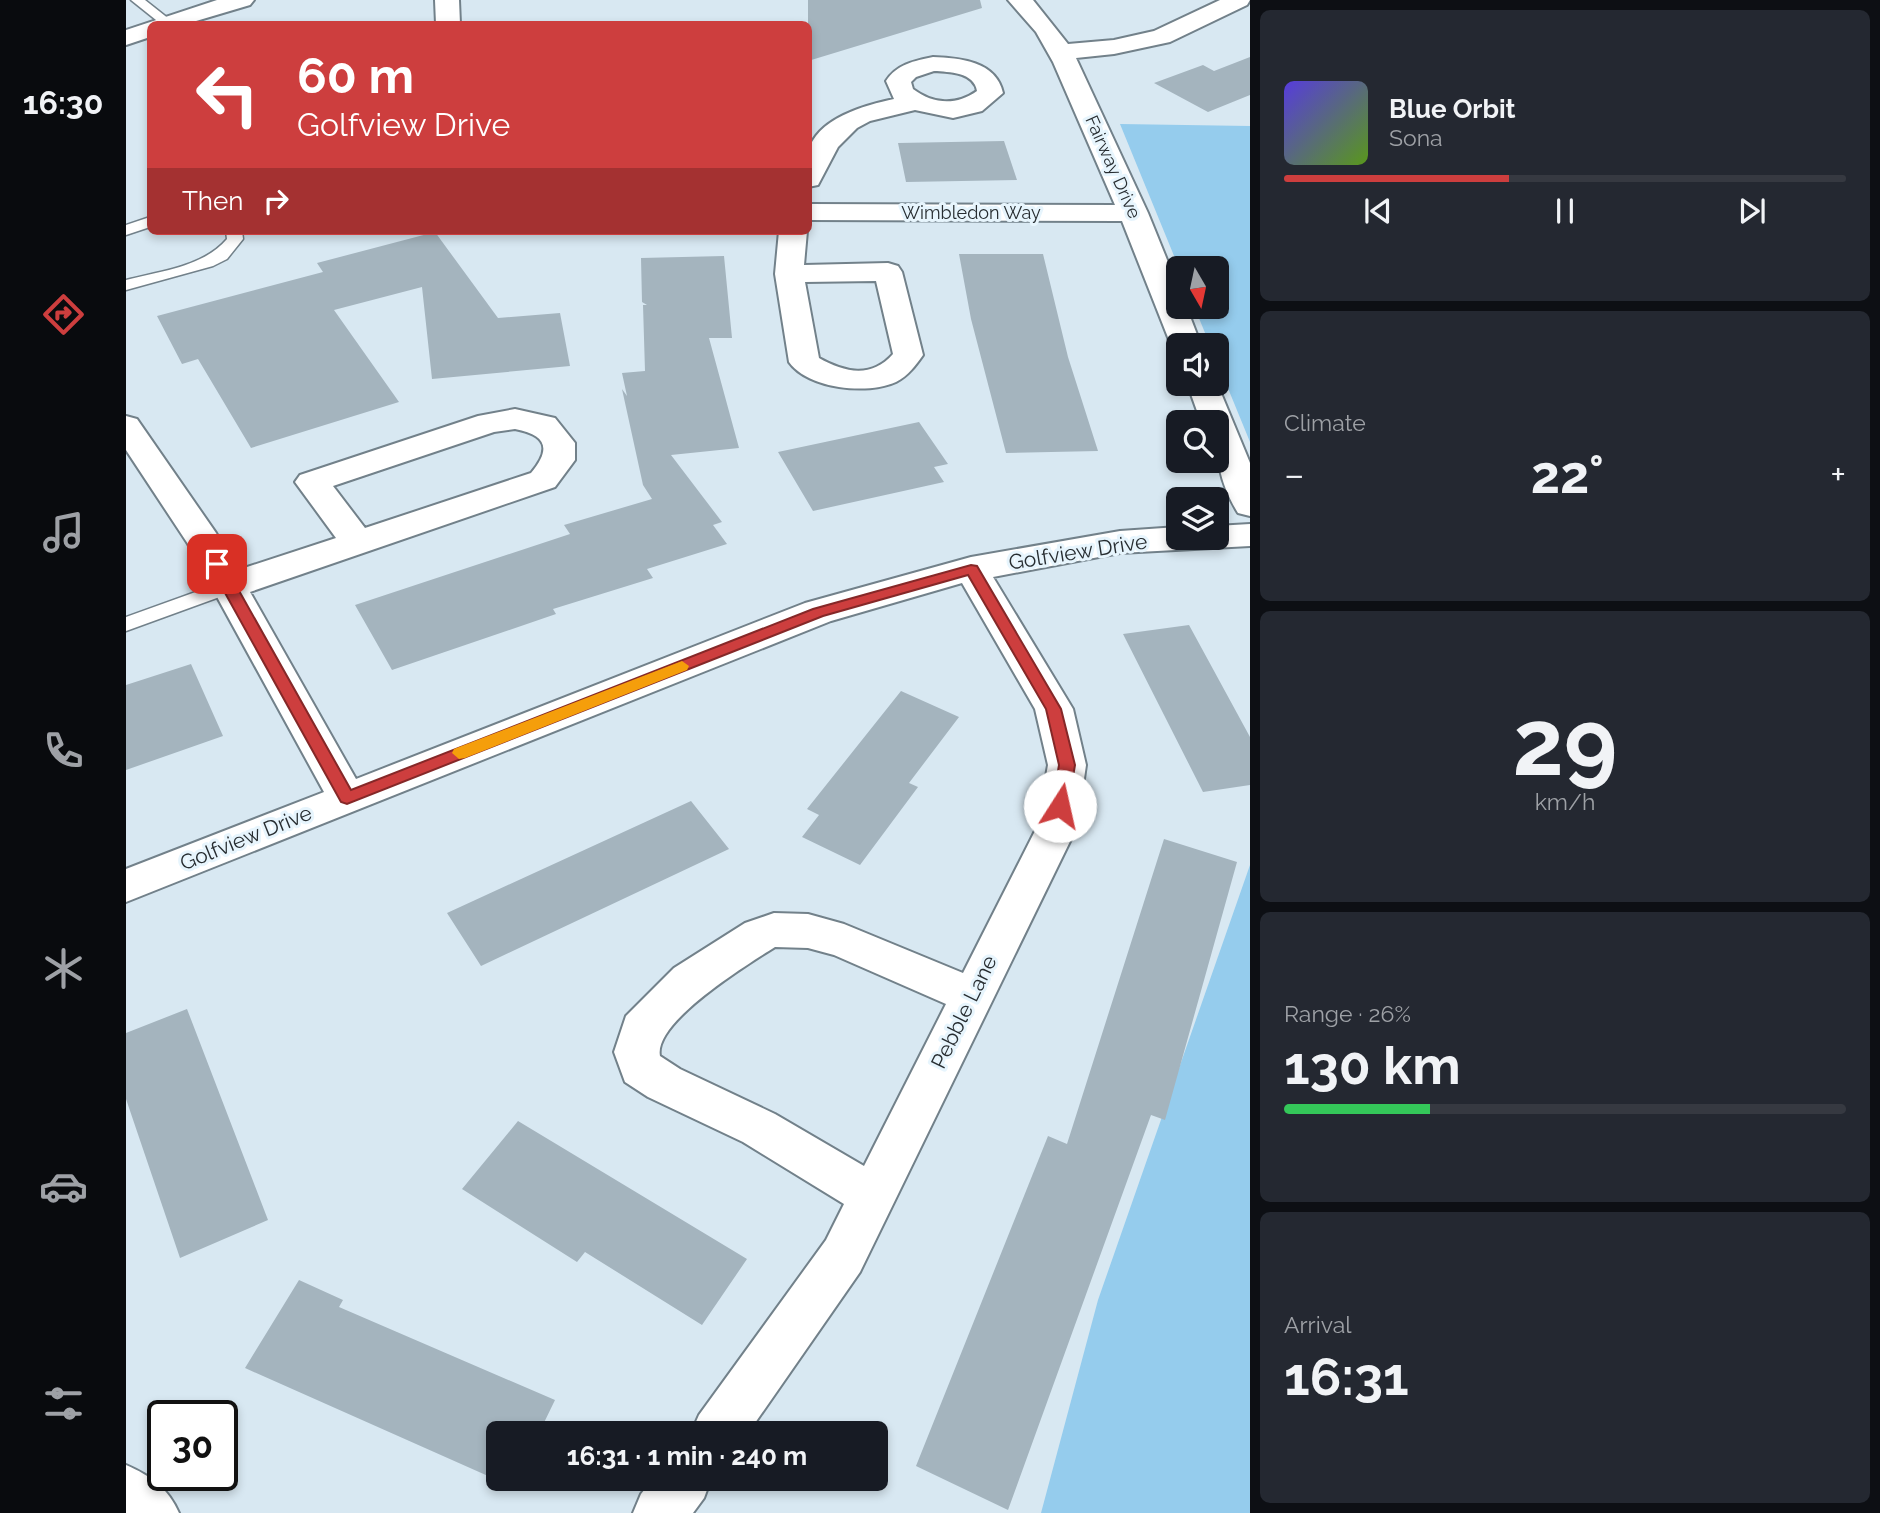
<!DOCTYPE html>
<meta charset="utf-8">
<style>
body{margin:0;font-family:Raleway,sans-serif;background:#242831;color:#f1f3f6;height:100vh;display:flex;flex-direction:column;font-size:26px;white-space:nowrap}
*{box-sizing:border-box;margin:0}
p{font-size:23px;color:#9ea1a6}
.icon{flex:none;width:38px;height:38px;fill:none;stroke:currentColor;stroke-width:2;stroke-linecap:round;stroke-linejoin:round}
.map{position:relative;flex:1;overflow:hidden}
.drawer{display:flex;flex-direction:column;gap:10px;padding:10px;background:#0d0f14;width:630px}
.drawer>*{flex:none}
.hud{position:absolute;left:21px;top:21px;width:665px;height:214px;border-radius:10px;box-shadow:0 4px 10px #0003;background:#cd3e3e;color:#fff;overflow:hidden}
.needle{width:46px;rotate:171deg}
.fabs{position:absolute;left:1040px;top:256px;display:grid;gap:14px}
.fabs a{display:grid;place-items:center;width:63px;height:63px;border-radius:10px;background:#171b24;box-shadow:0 4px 10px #0003;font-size:35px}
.speed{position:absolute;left:21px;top:1400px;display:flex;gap:14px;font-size:35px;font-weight:700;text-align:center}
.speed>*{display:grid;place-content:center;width:91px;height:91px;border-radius:50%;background:#171b24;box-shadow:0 4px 10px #0003;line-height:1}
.speed .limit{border:4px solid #111;border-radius:10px;background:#fff;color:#111}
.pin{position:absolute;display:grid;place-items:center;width:60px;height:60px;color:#fff;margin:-30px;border-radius:14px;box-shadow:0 4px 10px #0006}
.me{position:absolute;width:77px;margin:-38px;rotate:10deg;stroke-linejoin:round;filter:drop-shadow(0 0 5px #0008)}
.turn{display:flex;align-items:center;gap:24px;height:147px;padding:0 35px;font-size:32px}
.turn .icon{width:91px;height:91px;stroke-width:2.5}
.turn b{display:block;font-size:49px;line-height:60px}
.then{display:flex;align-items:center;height:66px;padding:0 35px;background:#0003;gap:14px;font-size:26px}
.big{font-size:52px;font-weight:700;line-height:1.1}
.drawer .widget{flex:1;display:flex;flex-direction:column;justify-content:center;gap:10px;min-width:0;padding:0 24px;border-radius:10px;background:#242831}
.drawer .dial{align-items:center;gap:0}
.dial b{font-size:91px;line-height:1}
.song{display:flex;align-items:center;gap:21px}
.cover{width:84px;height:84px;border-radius:10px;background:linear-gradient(135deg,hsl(250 70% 55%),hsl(90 70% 35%))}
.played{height:7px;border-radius:4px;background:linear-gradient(90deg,#cd3e3e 40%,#363941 40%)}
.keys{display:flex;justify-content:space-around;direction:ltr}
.heat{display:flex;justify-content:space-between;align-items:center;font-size:38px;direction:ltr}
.charge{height:10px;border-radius:5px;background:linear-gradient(90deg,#34c759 26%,#363941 0)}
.trip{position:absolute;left:360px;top:1421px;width:402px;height:70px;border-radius:10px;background:#171b24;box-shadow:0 4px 10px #0003;font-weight:700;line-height:70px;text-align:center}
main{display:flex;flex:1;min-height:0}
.dock{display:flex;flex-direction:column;width:126px;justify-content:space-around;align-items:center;background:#090b0e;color:#9ea1a6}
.dock .icon{width:49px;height:49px}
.dock .selected{color:#cd3e3e}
.dock b{font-size:32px;color:#f1f3f6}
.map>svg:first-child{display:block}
</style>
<main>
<nav class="dock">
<b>16:30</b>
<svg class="icon selected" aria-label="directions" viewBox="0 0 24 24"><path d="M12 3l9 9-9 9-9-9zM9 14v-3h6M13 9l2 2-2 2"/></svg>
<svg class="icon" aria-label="music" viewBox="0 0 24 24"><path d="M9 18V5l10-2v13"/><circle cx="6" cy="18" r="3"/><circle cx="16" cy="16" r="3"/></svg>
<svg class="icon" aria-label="phone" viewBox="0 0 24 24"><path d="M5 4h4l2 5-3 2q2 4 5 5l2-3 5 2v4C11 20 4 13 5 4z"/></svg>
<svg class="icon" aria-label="climate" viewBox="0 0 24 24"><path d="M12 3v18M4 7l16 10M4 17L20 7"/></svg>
<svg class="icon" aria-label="car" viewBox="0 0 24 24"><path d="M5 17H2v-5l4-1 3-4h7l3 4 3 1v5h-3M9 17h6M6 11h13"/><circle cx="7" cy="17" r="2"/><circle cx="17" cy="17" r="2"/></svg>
<svg class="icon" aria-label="filters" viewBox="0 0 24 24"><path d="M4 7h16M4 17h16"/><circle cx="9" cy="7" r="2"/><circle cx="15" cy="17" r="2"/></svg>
</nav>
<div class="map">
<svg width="1124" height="1513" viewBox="0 0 1124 1513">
<rect width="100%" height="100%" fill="#d8e8f2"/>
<!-- green -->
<path fill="#95cced" d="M 994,124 L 1124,126 L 1124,442 L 1090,359 L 1090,345 L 1084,345 L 1068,306 L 1090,306 L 1090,268 L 1053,268 Z
M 1124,865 L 1124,1513 L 915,1513 L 972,1300 Z"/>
<!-- building -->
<path fill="#a4b4be" d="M 682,0 L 854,0 L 856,8 L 682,61 Z
M 1124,57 L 1124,95 L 1082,112 L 1028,83 L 1077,65 L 1088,71 Z
M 878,141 L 891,180 L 780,182 L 772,143 Z
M 309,232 L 372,318 L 434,313 L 444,366 L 306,379 L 296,287 L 208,310 L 273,402 L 125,448 L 72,359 L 56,364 L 31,316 L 197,272 L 191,263 Z
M 833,254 L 917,254 L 942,357 L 972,451 L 880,453 L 845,319 Z
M 598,256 L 606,338 L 583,338 L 613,448 L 545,455 L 596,522 L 587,525 L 601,544 L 521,569 L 527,578 L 427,609 L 430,614 L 266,670 L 229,605 L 444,534 L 438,525 L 526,499 L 517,485 L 496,389 L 501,396 L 496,373 L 519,371 L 517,305 L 521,305 L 516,302 L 515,258 Z
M 793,422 L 822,464 L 808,467 L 818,482 L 687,511 L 652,452 Z
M 1063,625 L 1124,737 L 1124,785 L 1077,792 L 997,634 Z
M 65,664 L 97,736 L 0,770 L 0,685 Z
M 775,691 L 833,717 L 783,783 L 792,787 L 734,865 L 676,837 L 693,815 L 681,809 Z
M 565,801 L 603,849 L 355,966 L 321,913 Z
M 1038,839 L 1111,862 L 1039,1120 L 1025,1115 L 882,1510 L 790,1466 L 922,1136 L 941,1144 Z
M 61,1009 L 142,1220 L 54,1258 L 0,1099 L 0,1033 Z
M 392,1121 L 621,1259 L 576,1325 L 459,1252 L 451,1262 L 336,1189 Z
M 173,1280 L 217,1300 L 213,1307 L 429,1400 L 413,1433 L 373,1433 L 373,1479 L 391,1479 L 387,1487 L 119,1368 Z"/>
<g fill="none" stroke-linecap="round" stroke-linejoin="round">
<!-- service casing -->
<g stroke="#72818a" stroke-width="3">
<path id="service" d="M 5,0 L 19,0 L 48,23 L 35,24 Z
M 24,217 L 24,227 L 0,235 L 0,225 Z
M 100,231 L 116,231 L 117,239 L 101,259 L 87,266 L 0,290 L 0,280 C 35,271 77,267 101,239 Z
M 103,580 L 110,581 L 113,586 L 110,591 L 0,631 L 0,617 Z"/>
</g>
<!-- minor casing -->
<g stroke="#72818a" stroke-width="4">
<path id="minor" d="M 91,0 L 128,0 L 124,5 L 60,24 L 24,24 L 24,37 L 0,45 L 0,30 Z
M 309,0 L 333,0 L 334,24 L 310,24 Z
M 882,0 L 907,0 L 942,44 L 988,40 L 1028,31 L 1094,0 L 1124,0 L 1121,5 L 1044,42 L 988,54 L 950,58 L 1022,213 L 1052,287 L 1052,306 L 1060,306 L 1075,345 L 1052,345 L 1052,352 L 1045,345 L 996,221 L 682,220 L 682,204 L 989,205 L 927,62 L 910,32 Z
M 807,57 C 834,58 870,61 877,93 L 856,111 L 827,118 L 789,110 L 744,121 L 731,128 L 712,147 L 692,185 L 682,187 C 682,176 680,164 682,153 C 689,119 739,105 768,99 L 760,81 C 771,64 788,61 807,57 ZM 808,71 C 823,72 848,72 851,91 C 830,106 807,104 787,89 L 785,82 L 790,77 Z
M 653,231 L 681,231 L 678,265 L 762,263 L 772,266 L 776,272 L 797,355 C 790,365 782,376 770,382 C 742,395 682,389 663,362 L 649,274 ZM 750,281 L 767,354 C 745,379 718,372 693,358 L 679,282 Z
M 1090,381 L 1124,463 L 1124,516 L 1112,513 C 1093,482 1090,457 1090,422 L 1075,422 L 1061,383 L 1090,383 Z
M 389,409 L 429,418 L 449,443 L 449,460 L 429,487 L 124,592 L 230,779 L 679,603 L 845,557 L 994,531 L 1052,527 L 1052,537 L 1090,537 L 1090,526 L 1124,524 L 1124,546 L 994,553 L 867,577 L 947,709 L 960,765 L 951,827 L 734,1272 L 622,1433 L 565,1433 L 573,1415 L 700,1240 L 718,1204 L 617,1142 L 522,1097 L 499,1082 L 488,1052 L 500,1016 L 548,968 L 619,923 L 648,913 L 682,914 L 718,924 L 837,973 L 911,827 L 922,765 L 909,709 L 836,583 L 705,621 L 0,902 L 0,869 L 198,792 L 62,544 L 0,450 L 0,416 L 11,419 L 90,533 L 112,570 L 210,538 L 169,482 L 174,475 L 352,416 ZM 389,429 C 420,435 426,448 405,473 L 239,528 L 207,486 L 368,432 ZM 649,947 L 682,948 L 708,955 L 820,1004 L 738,1166 L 649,1114 L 554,1069 L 534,1056 C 527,1022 622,964 649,947 Z
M 0,1465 C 25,1476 42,1488 53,1513 L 0,1513 Z
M 527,1479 L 585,1479 L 578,1498 L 567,1513 L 507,1513 L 515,1494 Z"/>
</g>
<!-- service -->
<use href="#service" fill="#fff" fill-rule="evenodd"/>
<!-- minor -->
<use href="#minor" fill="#fff" fill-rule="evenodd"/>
</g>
<!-- route -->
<path fill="#cd3e3e" stroke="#852828" stroke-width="2" d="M 91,559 L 98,564 L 225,790 L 687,609 L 845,565 L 851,566 L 935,709 L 949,765 L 942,806 L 934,812 L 926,806 L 933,765 L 920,709 L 842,575 L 697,616 L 221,804 L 215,802 L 83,564 Z"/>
<!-- slow -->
<path fill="#f59e0b" d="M 556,661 L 563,666 L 561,670 L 339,758 L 333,759 L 326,753 L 328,749 Z"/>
<g text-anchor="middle" stroke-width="6" stroke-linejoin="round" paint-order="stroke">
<!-- far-street labels -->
<g font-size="18" fill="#272d31" stroke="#e7f5fd">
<text transform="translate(987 167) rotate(66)" y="6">Fairway Drive</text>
<text x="845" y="219">Wimbledon Way</text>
</g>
<!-- street labels -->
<g font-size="21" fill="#272d31" stroke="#e7f5fd">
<text transform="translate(952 552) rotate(-9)" y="7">Golfview Drive</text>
<text transform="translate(120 838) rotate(-22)" y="7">Golfview Drive</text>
<text transform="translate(838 1012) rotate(-64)" y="7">Pebble Lane</text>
</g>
</g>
</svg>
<div class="fabs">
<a><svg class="needle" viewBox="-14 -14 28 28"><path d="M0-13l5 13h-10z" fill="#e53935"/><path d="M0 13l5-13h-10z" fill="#9ea1a6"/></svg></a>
<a><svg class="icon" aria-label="sound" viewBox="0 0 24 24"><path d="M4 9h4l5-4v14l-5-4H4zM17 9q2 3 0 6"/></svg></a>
<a><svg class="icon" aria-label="search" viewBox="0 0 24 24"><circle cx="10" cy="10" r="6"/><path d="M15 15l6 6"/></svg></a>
<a><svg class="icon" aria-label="layers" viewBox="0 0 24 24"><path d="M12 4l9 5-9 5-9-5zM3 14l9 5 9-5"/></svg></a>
</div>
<div class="speed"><div class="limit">30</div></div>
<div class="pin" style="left:91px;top:564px;background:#d93025"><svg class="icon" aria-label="arrive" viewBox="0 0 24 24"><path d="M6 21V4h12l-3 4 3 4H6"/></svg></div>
<svg class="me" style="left:934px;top:806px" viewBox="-20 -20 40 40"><circle r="19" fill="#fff"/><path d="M0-13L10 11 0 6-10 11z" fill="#cd3e3e"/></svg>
<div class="trip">16:31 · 1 min · 240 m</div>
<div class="hud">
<div class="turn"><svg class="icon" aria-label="left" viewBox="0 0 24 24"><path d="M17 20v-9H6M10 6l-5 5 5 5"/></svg><div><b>60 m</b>Golfview Drive</div></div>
<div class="then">Then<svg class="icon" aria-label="right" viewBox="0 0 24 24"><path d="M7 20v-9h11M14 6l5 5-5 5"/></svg></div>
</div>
</div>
<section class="drawer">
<div class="widget">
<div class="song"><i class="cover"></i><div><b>Blue Orbit</b><p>Sona</p></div></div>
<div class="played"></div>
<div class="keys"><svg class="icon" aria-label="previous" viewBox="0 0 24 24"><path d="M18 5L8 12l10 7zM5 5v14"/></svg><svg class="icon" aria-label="pause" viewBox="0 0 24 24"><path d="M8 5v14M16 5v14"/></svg><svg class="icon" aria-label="next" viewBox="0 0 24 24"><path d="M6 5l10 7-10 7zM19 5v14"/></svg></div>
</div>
<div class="widget"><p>Climate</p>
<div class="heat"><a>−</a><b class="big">22°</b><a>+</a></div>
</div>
<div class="widget dial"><b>29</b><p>km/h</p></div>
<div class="widget"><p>Range · 26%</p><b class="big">130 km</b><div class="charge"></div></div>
<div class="widget"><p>Arrival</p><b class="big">16:31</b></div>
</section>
</main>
